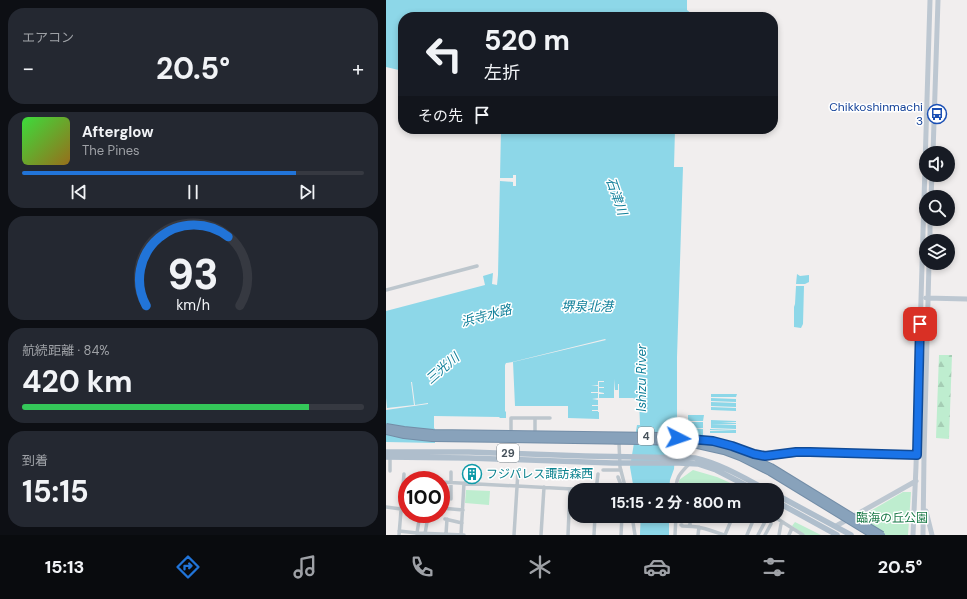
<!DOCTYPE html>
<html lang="ja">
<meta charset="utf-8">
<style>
body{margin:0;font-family:"DM Sans","Noto Sans JP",sans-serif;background:#242831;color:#f1f3f6;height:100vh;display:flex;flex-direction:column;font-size:15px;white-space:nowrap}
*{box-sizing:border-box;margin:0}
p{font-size:13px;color:#9ea1a6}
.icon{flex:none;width:22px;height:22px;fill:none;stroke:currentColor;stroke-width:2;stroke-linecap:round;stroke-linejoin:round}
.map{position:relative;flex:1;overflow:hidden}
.drawer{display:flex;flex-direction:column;gap:8px;padding:8px;background:#0d0f14;width:386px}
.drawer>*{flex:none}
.hud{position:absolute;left:12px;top:12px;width:380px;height:122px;border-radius:16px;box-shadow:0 2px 6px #0003;background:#171b24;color:#f1f3f6;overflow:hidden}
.fabs{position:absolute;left:533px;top:146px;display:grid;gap:8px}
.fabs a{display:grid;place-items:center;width:36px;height:36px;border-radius:50%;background:#171b24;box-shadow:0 2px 6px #0003;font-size:20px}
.speed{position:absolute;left:12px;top:471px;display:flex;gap:8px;font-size:20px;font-weight:700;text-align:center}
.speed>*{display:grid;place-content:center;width:52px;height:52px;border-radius:50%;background:#171b24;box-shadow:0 2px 6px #0003;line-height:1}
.speed .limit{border:6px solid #d22;background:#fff;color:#111}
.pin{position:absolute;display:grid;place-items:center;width:34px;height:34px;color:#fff;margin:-17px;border-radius:8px;box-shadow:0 2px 6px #0006}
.me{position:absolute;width:44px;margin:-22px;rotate:94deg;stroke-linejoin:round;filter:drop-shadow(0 0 3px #0008)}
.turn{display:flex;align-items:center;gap:14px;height:84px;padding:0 20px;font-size:18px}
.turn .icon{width:52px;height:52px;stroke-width:2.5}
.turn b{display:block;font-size:28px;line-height:34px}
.then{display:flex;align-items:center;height:38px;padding:0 20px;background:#0003;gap:8px;font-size:15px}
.big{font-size:30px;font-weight:700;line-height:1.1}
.drawer .widget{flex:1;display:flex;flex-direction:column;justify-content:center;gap:6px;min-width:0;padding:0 14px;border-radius:16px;background:#242831}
.drawer .dial{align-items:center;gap:0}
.dial svg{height:104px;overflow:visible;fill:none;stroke:#363941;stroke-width:7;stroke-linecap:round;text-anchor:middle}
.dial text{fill:#f1f3f6;stroke:none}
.song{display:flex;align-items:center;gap:12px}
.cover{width:48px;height:48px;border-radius:6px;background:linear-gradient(135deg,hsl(120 70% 55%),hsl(40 70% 35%))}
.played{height:4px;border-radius:2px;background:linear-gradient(90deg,#2174d8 80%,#363941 80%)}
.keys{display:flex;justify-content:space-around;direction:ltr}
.heat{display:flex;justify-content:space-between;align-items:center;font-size:22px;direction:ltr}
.charge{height:6px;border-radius:3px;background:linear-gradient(90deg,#34c759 84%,#363941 0)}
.trip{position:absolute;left:182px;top:483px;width:216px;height:40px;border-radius:16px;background:#171b24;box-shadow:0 2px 6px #0003;font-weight:700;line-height:40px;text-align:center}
.menu{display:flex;height:64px;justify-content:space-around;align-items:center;background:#090b0e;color:#9ea1a6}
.menu .icon{width:28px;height:28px}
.menu .on{color:#2174d8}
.menu b{font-size:18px;color:#f1f3f6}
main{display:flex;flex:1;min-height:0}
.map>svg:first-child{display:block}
</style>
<main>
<section class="drawer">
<div class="widget"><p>エアコン</p>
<div class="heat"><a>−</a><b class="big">20.5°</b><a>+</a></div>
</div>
<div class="widget">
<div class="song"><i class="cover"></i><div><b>Afterglow</b><p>The Pines</p></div></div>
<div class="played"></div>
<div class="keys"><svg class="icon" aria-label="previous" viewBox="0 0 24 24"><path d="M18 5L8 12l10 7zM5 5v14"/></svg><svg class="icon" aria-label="pause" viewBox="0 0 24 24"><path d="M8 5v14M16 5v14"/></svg><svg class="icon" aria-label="next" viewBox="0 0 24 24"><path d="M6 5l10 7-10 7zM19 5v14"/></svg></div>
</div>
<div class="widget dial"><svg viewBox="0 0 100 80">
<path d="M14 69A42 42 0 1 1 86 69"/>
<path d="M14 69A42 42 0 0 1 77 16" stroke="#2174d8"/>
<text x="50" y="56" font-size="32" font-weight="700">93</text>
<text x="50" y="72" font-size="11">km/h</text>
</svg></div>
<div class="widget"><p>航続距離 · 84%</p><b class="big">420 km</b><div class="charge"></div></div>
<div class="widget"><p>到着</p><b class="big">15:15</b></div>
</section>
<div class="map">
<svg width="581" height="535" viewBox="0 0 581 535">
<defs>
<pattern id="forest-firs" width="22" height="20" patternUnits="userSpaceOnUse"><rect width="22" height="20" fill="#beedcf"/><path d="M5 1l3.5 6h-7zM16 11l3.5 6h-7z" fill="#a5cdb4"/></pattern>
</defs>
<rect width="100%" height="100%" fill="#f1eeee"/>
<!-- green -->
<path fill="#beedcf" d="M 307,470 L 331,477 L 349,485 L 347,490 L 324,490 L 303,484 L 293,485 L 293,480 Z
M 80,490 L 104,491 L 103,505 L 79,503 Z
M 517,492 L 525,492 L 522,535 L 492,535 L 469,520 Z
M 409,522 L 435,535 L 419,535 L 406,526 Z"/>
<!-- forest -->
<path fill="url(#forest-firs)" d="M 553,355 L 566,355 L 563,439 L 550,438 Z"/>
<!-- water -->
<path fill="#8dd7e8" d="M 0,0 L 301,0 L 301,10 L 310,17 L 17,17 L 17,71 L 0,67 Z
M 115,129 L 289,129 L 288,167 L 297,167 L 291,357 L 291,426 L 288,469 L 284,480 L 283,490 L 248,490 L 244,467 L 251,425 L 254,425 L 253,401 L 247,398 L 213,398 L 213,419 L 182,418 L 182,406 L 129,406 L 127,362 L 120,363 L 119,365 L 119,411 L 120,412 L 120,418 L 114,418 L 113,417 L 48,416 L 48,428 L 49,429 L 49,443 L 0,442 L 0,311 L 99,285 L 97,276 L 107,273 L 106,284 L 111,285 L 112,275 Z
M 411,274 L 414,276 L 423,275 L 423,282 L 419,284 L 410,284 Z
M 410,286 L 418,286 L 417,324 L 415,328 L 408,327 L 408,307 L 409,304 Z
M 325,394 L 351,394 L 350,397 L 325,397 Z
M 325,398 L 350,399 L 350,402 L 325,401 Z
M 325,402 L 350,403 L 350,407 L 325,406 Z
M 325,407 L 350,408 L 350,411 L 325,410 Z
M 302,415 L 318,415 L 317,421 L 302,421 Z
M 296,419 L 301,419 L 300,435 L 296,435 Z
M 325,420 L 350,421 L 350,422 L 335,422 L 350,423 L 350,424 L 325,424 Z
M 302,422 L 317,422 L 317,428 L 302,428 Z
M 325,424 L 350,425 L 350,427 L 330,426 L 350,427 L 350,429 L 325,428 Z
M 302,428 L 317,429 L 317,435 L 301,435 Z
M 324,429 L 350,430 L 350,433 L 324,433 L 324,431 L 348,431 L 324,430 Z
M 254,516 L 283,516 L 283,535 L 254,535 C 254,528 255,523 254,516 Z"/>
<!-- pier -->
<path fill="#f1eeee" d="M 127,175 L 130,175 L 130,186 L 127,186 L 127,182 L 114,181 L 114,178 L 127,178 Z
M 219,339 L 220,340 L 127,362 L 122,363 Z
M 228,379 L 229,390 L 232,390 L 232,384 L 233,384 L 233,398 L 228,398 Z
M 212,381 L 218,381 L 218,382 L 213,382 L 213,387 L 218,387 L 218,388 L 213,388 L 213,392 L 218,393 L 218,394 L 213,394 L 213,412 L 212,412 L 212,411 L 206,411 L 206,410 L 212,410 L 212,406 L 206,406 L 206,405 L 212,405 L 212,400 L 206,399 L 212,398 L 212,393 L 205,393 L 205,392 L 212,392 L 212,386 L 205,385 L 212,385 Z
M 25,382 L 26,382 L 29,405 L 42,403 L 42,404 L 0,410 L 0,398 L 1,408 L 28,405 Z"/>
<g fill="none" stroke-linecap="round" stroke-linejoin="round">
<!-- highway casing -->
<g stroke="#738da7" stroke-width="8">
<path id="highway" d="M 325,441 L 346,446 L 368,454 L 379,456 L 417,452 L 531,455"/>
</g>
<!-- street -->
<path stroke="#bdc6cd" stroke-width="3.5" d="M 0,290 L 91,266
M 149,418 L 149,435
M 125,435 L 125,418 L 164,418
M 229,443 L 233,443 L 234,467 L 240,490
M 4,457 L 4,471
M 217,470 L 235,470
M 232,477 L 237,490
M 40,480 L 40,474
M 55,482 L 205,490
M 210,490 L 212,474
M 290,490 C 290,476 295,473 304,463
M 65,499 L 65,472
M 0,507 L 15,509
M 55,508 L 77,510
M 246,516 L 249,535
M 304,516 L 304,526
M 387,516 L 417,535
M 346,518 L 353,521 L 355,516
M 59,519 L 76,523
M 295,525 L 296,525 L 296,526 C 314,526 321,529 338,535
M 13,531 L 31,533 L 34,514
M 39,534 L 41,522
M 60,534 L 61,519
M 13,535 L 18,474
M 31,535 L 31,533 L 78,535
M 75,535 L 78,483
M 128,535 L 132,471
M 155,535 L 158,487
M 182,535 L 184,489
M 208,535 L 209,516
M 235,535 L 236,516
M 289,535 L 290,516
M 312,535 L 313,527
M 339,535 L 347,516
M 361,535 L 369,516
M 372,535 L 382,516
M 379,535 L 385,524
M 393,535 L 395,524 L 397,522
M 403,535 L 406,528"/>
<!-- secondary -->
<path stroke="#bdc7d1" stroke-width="5" d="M 547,153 L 552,0
M 545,197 L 546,175
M 544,241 L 544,219
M 540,298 L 581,299
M 540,511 L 546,535
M 450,526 L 530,481
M 527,535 L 530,466 L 544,0
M 537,535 L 538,456 L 543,263"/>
<!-- primary -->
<path stroke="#afbecc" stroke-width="5.5" d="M 0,452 L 83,452 L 199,456 L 309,458 C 335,464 358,478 381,490
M 0,457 L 83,458 L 227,463 L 293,463 L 312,464 L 330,470 L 369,490
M 391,495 L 465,535
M 391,502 L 451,535"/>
<!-- highway -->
<use href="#highway" stroke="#88a2bb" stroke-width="6"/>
<!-- highway-bridge casing -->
<g stroke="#738da7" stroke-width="8" stroke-linecap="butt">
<path id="highway-bridge" d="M 0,427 L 18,430 L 47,433 L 273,436 L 292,438 L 323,442 L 355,453 L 385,467 L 496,535
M 0,431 L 18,435 L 46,438 L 255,441 L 292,442 L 307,444 L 338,451 L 354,457 L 384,472 L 487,535"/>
</g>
<!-- highway-bridge -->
<use href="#highway-bridge" stroke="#88a2bb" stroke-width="6"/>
</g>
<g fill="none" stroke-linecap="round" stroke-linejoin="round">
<!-- route casing -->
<g stroke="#114b97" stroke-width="10">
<path id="route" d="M 292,438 L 327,441 L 346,446 L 368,454 L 379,456 L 410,452 L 424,452 L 531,455 L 534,324"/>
</g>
<!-- route -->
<use href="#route" stroke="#1a73e8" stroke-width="7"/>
</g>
<!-- icons -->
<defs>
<g id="bus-ring" transform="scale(1)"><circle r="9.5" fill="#fff" stroke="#1a4fb4" stroke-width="1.5"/><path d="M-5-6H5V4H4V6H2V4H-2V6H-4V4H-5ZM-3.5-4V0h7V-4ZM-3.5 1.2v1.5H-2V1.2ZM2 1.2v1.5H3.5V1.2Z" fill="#1a4fb4"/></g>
<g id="building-ring" transform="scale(1)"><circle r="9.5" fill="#fff" stroke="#0f9aa8" stroke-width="1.5"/><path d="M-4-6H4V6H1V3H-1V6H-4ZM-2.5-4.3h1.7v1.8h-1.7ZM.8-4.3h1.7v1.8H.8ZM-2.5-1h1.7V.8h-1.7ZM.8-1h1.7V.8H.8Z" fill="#0f9aa8"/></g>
</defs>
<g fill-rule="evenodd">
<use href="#bus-ring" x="551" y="114"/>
<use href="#building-ring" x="86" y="474"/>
</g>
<g text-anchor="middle" stroke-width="3" stroke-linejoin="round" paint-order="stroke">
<!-- shield labels -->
<g fill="#fff" stroke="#7e868c" stroke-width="1">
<rect x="252" y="427" width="16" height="18" rx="3"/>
<rect x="111" y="444" width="22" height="18" rx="3"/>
</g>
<g font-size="11" font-weight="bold" fill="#47525b">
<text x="260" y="440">4</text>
<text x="122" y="457">29</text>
</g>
<!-- transit labels -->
<g font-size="12" fill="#164399" stroke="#fff" text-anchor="end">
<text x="537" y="111">Chikkoshinmachi<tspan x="537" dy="14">3</tspan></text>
</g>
<!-- culture labels -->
<g font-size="12" fill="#0d838f" stroke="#fff" text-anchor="start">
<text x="100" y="478">フジパレス諏訪森西</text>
</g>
<!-- park labels -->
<g font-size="12" fill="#1b7948" stroke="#fff">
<text x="506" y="522">臨海の丘公園</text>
</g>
<!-- water labels -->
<g font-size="13" font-style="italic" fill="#13819b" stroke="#fff">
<text transform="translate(231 196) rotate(71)" y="5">石津川</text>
<text x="201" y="311">堺泉北港</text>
<text transform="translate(100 315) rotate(-15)" y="5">浜寺水路</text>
<text transform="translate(56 368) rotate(-41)" y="5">三光川</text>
<text transform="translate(255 378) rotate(-90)" y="5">Ishizu River</text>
</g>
</g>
</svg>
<div class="fabs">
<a><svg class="icon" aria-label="sound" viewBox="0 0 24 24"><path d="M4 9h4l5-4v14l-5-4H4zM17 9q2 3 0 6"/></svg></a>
<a><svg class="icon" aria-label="search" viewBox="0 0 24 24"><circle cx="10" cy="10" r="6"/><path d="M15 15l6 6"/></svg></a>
<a><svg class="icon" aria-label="layers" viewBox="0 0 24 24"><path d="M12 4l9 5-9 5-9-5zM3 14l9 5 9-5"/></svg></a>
</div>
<div class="speed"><div class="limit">100</div></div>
<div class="pin" style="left:534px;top:324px;background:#d93025"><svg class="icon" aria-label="arrive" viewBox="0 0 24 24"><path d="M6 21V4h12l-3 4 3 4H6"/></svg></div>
<svg class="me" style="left:292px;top:438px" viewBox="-20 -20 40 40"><circle r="19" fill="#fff"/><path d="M0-13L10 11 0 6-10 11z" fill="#1a73e8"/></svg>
<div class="trip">15:15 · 2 分 · 800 m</div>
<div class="hud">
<div class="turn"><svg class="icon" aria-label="left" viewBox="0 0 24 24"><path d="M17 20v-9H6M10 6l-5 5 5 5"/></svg><div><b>520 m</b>左折</div></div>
<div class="then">その先<svg class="icon" aria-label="arrive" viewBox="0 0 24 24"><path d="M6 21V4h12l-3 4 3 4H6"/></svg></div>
</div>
</div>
</main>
<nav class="menu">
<b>15:13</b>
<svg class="icon on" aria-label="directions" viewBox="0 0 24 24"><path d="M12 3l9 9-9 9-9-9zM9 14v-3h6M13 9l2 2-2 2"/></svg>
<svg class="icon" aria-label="music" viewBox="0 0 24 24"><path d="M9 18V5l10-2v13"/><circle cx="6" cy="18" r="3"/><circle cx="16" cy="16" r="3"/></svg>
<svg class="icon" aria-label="phone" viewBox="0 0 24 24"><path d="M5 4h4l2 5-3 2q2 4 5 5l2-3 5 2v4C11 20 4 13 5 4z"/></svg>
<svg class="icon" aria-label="climate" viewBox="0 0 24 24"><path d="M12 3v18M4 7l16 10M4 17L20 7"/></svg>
<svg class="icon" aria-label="car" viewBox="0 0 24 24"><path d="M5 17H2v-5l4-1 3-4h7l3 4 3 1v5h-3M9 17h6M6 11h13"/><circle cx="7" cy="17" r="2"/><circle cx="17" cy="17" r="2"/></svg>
<svg class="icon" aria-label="filters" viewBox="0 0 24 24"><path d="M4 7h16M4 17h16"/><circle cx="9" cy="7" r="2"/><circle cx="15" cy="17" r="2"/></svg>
<b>20.5°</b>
</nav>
